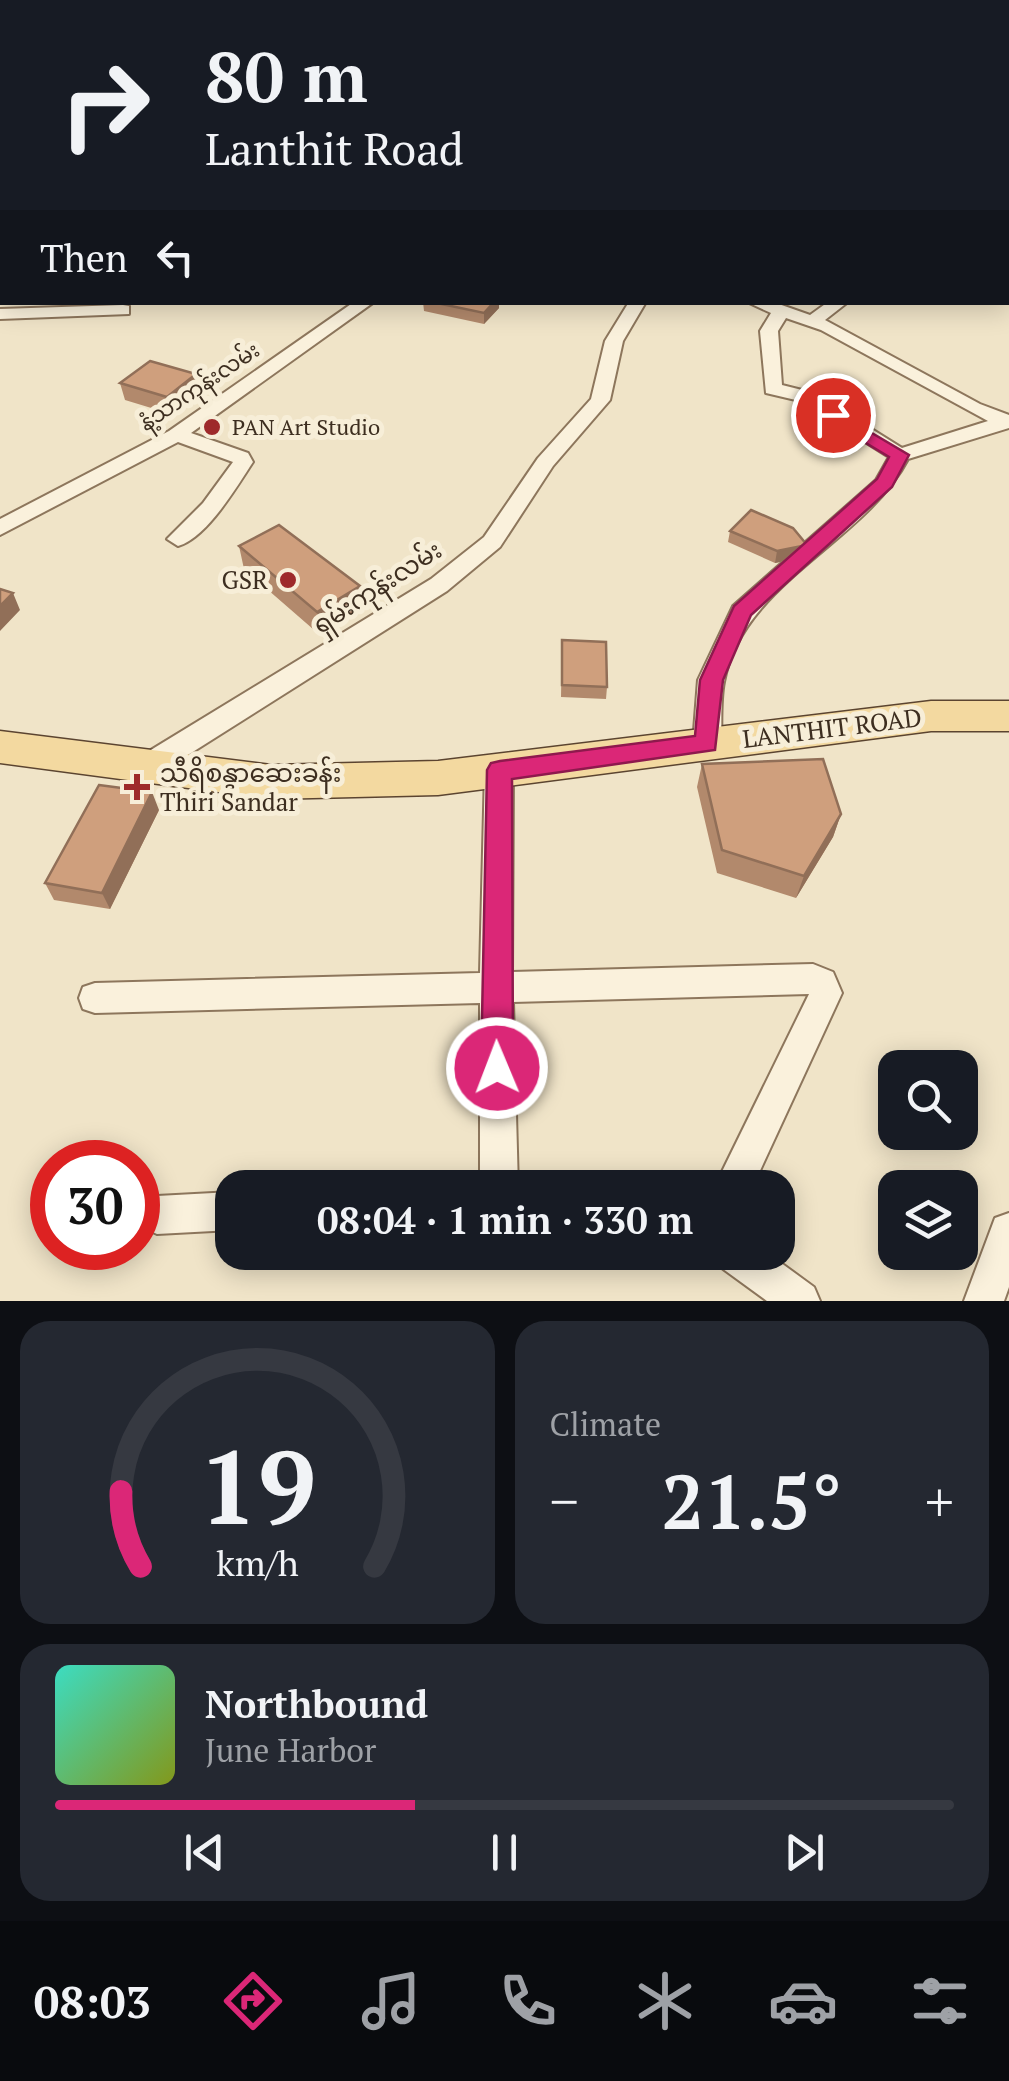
<!DOCTYPE html>
<meta charset="utf-8">
<style>
body{margin:0;font-family:"PT Serif","Noto Sans Myanmar",serif;background:#242831;color:#f1f3f6;height:100vh;display:flex;flex-direction:column;font-size:38px;white-space:nowrap}
*{box-sizing:border-box;margin:0}
p{font-size:32px;color:#9ea1a6}
.icon{flex:none;width:55px;height:55px;fill:none;stroke:currentColor;stroke-width:2;stroke-linecap:round;stroke-linejoin:round}
.map{position:relative;height:1301px;overflow:hidden}
.panel{display:flex;flex-direction:column;gap:20px;padding:20px;background:#0d0f14;flex:1}
.panel>*{flex:none}
.hud{position:absolute;left:0px;top:0px;width:1010px;height:305px;box-shadow:0 5px 25px #0003;background:#171b24;color:#f1f3f6;overflow:hidden}
.buttons{position:absolute;left:878px;top:1050px;display:grid;gap:20px}
.buttons a{display:grid;place-items:center;width:100px;height:100px;border-radius:20px;background:#171b24;box-shadow:0 5px 25px #0003;font-size:50px}
.speed{position:absolute;left:30px;top:1140px;display:flex;gap:20px;font-size:50px;font-weight:700;text-align:center}
.speed>*{display:grid;place-content:center;width:130px;height:130px;border-radius:50%;background:#171b24;box-shadow:0 5px 25px #0003;line-height:1}
.speed .limit{border:15px solid #d22;background:#fff;color:#111}
.pin{position:absolute;display:grid;place-items:center;width:85px;height:85px;color:#fff;margin:-42px;border:5px solid #fff;border-radius:50%;box-shadow:0 2px 10px #0007}
.me{position:absolute;width:110px;margin:-55px;rotate:359deg;stroke-linejoin:round;filter:drop-shadow(0 0 8px #0008)}
.turn{display:flex;align-items:center;gap:35px;height:210px;padding:0 40px;font-size:45px}
.turn .icon{width:130px;height:130px;stroke-width:2.5}
.turn b{display:block;font-size:70px;line-height:85px}
.then{display:flex;align-items:center;height:95px;padding:0 40px;background:#0003;gap:20px;font-size:38px}
.big{font-size:75px;font-weight:700;line-height:1.1}
.panel .widget{flex:1;display:flex;flex-direction:column;justify-content:center;gap:15px;min-width:0;padding:0 35px;border-radius:30px;background:#242831}
.panel .dial{align-items:center;gap:0}
.dial svg{height:260px;overflow:visible;fill:none;stroke:#363941;stroke-width:7;stroke-linecap:round;text-anchor:middle}
.dial text{fill:#f1f3f6;stroke:none}
.song{display:flex;align-items:center;gap:30px}
.cover{width:120px;height:120px;border-radius:15px;background:linear-gradient(135deg,hsl(170 70% 55%),hsl(70 70% 35%))}
.played{height:10px;border-radius:5px;background:linear-gradient(90deg,#db2777 40%,#363941 40%)}
.keys{display:flex;justify-content:space-around;direction:ltr}
.heat{display:flex;justify-content:space-between;align-items:center;font-size:55px;direction:ltr}
.panel .tiles{flex:1;display:grid;gap:20px;grid-template-columns:1fr 1fr}
.widget:last-child{grid-column:span 2}
.trip{position:absolute;left:215px;top:1170px;width:580px;height:100px;border-radius:30px;background:#171b24;box-shadow:0 5px 25px #0003;font-weight:700;line-height:100px;text-align:center}
.dock{display:flex;height:160px;justify-content:space-around;align-items:center;background:#090b0e;color:#9ea1a6}
.dock .icon{width:70px;height:70px}
.dock .selected{color:#db2777}
.dock b{font-size:45px;color:#f1f3f6}
.map>svg:first-child{display:block}
</style>
<div class="map">
<svg width="1009" height="1301" viewBox="0 0 1009 1301">
<rect width="100%" height="100%" fill="#f0e4c8"/>
<g fill="none" stroke-linecap="round" stroke-linejoin="round">
<!-- street casing -->
<g stroke="#8d765c" stroke-width="4">
<path id="street" d="M 160,0 L 188,0 L 189,2 L 163,2 Z
M 723,0 L 735,0 L 736,2 L 725,2 Z
M 932,0 L 947,0 L 948,2 L 934,2 Z
M 1008,22 L 1009,22 L 1009,29 L 1008,29 Z
M 1008,104 L 1009,104 L 1009,112 L 1008,112 Z
M 1008,136 L 1009,136 L 1009,144 L 1008,144 Z
M 1008,176 L 1009,176 L 1009,184 L 1008,184 Z
M 1009,215 L 1009,226 L 1008,227 L 1008,216 Z
M 1008,289 L 1009,289 L 1009,299 L 1008,299 Z
M 354,302 L 374,302 L 191,433 L 248,453 L 253,462 C 237,486 207,538 178,546 L 167,539 L 203,503 L 233,462 L 178,442 L 0,535 L 0,519 L 169,431 Z
M 629,302 L 646,302 L 623,341 L 610,400 L 553,466 L 500,547 L 447,591 L 161,772 L 151,775 L 141,772 L 137,764 L 141,756 L 431,579 L 484,537 L 538,458 L 591,399 L 605,341 Z
M 747,302 L 773,302 L 810,315 L 828,302 L 848,302 L 825,320 L 980,404 L 1009,415 L 1009,428 L 908,459 C 864,543 742,583 724,682 C 720,702 722,724 721,744 L 717,751 L 707,754 L 697,751 L 693,744 L 698,680 L 733,606 L 876,480 L 889,457 L 800,401 L 766,393 L 760,331 L 771,313 ZM 786,318 L 821,330 L 988,421 L 902,448 L 814,393 L 782,385 L 778,331 Z
M 123,305 L 129,306 L 129,314 L 0,319 L 0,309 Z
M 499,759 L 509,762 L 513,770 L 512,972 L 813,964 L 833,972 L 842,993 L 752,1188 L 714,1188 L 809,994 L 513,1002 L 518,1188 L 480,1188 L 480,1003 L 95,1013 L 83,1009 L 79,998 L 83,987 L 95,983 L 480,973 L 485,770 L 489,762 Z
M 232,1192 L 232,1230 L 157,1234 L 144,1228 L 138,1215 L 144,1202 L 157,1196 Z
M 1009,1213 L 1009,1287 L 1004,1301 L 964,1301 L 995,1218 Z
M 714,1252 L 766,1252 L 814,1287 L 820,1301 L 767,1301 L 719,1266 Z"/>
</g>
<!-- primary casing -->
<g stroke="#5b4430" stroke-width="3">
<path id="primary" d="M 931,701 L 1009,701 L 1009,731 L 931,731 L 438,795 L 271,799 L 0,763 L 0,731 L 271,765 L 438,761 Z"/>
</g>
<!-- street -->
<use href="#street" fill="#faf1dc" fill-rule="evenodd"/>
<!-- primary -->
<use href="#primary" fill="#f3d9a0" fill-rule="evenodd"/>
</g>
<!-- wall -->
<path fill="#b2896c" d="M 228,0 L 277,0 L 277,2 L 229,2 Z
M 0,95 L 2,95 L 2,118 L 0,118 Z
M 423,302 L 499,302 L 499,308 L 484,324 L 424,311 Z
M 196,374 L 200,391 L 171,414 L 125,400 L 120,383 Z
M 730,531 L 807,545 L 804,557 L 775,563 L 728,542 Z
M 239,546 L 363,609 L 321,636 L 244,569 Z
M 562,640 L 607,687 L 606,699 L 561,697 Z
M 702,764 L 841,814 L 833,837 L 796,898 L 717,873 L 697,787 Z
M 159,810 L 110,909 L 54,900 L 45,883 Z"/>
<!-- shaded-wall -->
<path fill="#916f58" d="M 1,22 L 2,48 L 0,49 L 0,23 Z
M 2,168 L 2,186 L 0,188 L 0,170 Z
M 494,302 L 499,302 L 499,308 L 484,324 L 484,313 Z
M 196,374 L 200,391 L 171,414 L 167,397 Z
M 807,545 L 804,557 L 775,563 L 777,551 Z
M 360,586 L 363,609 L 321,636 L 317,612 Z
M 13,593 L 20,610 L 0,631 L 0,606 Z
M 152,792 L 159,810 L 110,909 L 102,893 Z
M 841,814 L 833,837 L 796,898 L 804,876 Z"/>
<!-- building -->
<path fill="#cf9f7d" stroke="#916f58" stroke-width="2.5" d="M 18,0 L 36,0 L 30,2 L 13,2 Z
M 536,0 L 550,0 L 563,2 L 532,2 Z
M 432,302 L 494,302 L 484,313 Z
M 150,361 L 196,374 L 167,397 L 120,383 Z
M 751,510 L 793,528 L 807,545 L 777,551 L 730,531 Z
M 279,525 L 360,586 L 317,612 L 239,546 Z
M 0,589 L 13,593 L 0,606 Z
M 562,640 L 606,642 L 607,687 L 562,685 Z
M 823,759 L 841,814 L 804,876 L 722,850 L 702,764 Z
M 99,785 L 152,792 L 102,893 L 45,883 Z"/>
<!-- route -->
<path fill="#db2777" stroke="#8e194d" stroke-width="2.5" d="M 833,410 L 909,455 L 892,487 L 751,615 L 723,680 L 715,750 L 512,779 L 513,1068 L 508,1079 L 497,1084 L 486,1079 L 481,1068 L 487,770 L 491,763 L 500,761 L 695,736 L 700,680 L 734,606 L 877,479 L 889,457 L 826,419 L 826,411 Z"/>
<!-- markers -->
<g fill="#9e2a2b" stroke="#f7eed8" stroke-width="4">
<circle cx="212" cy="427" r="10"/>
<circle cx="288" cy="580" r="10"/>
<path d="M132 772h10v10h10v10h-10v10h-10v-10h-10v-10h10z"/>
</g>
<g text-anchor="middle" stroke-width="10" stroke-linejoin="round" paint-order="stroke">
<!-- far-street labels -->
<g font-size="22" fill="#3d2e20" stroke="#f7eed8">
<text transform="translate(199 386) rotate(-34)" y="8">နံ့သာကုန်းလမ်း</text>
</g>
<!-- far-poi labels -->
<g font-size="22" fill="#3d2e20" stroke="#f7eed8" text-anchor="start">
<text x="232" y="435">PAN Art Studio</text>
</g>
<!-- poi labels -->
<g font-size="25" fill="#3d2e20" stroke="#f7eed8" text-anchor="end">
<text x="268" y="589">GSR</text>
<text x="160" y="782" text-anchor="start">သီရိစန္ဒာဆေးခန်း<tspan x="160" dy="29">Thiri Sandar</tspan></text>
</g>
<!-- street labels -->
<g font-size="25" fill="#3d2e20" stroke="#f7eed8">
<text transform="translate(377 587) rotate(-33)" y="9">ရှမ်းကုန်းလမ်း</text>
<text transform="translate(832 728) rotate(-7)" y="9">LANTHIT ROAD</text>
</g>
</g>
</svg>
<div class="buttons">
<a><svg class="icon" aria-label="search" viewBox="0 0 24 24"><circle cx="10" cy="10" r="6"/><path d="M15 15l6 6"/></svg></a>
<a><svg class="icon" aria-label="layers" viewBox="0 0 24 24"><path d="M12 4l9 5-9 5-9-5zM3 14l9 5 9-5"/></svg></a>
</div>
<div class="speed"><div class="limit">30</div></div>
<div class="pin" style="left:833px;top:415px;background:#d93025"><svg class="icon" aria-label="arrive" viewBox="0 0 24 24"><path d="M6 21V4h12l-3 4 3 4H6"/></svg></div>
<svg class="me" style="left:497px;top:1068px" viewBox="-20 -20 40 40"><circle r="17" fill="#db2777" stroke="#fff" stroke-width="3"/><path d="M0-11L8 9 0 5-8 9z" fill="#fff"/></svg>
<div class="trip">08:04 · 1 min · 330 m</div>
<div class="hud">
<div class="turn"><svg class="icon" aria-label="right" viewBox="0 0 24 24"><path d="M7 20v-9h11M14 6l5 5-5 5"/></svg><div><b>80 m</b>Lanthit Road</div></div>
<div class="then">Then<svg class="icon" aria-label="left" viewBox="0 0 24 24"><path d="M17 20v-9H6M10 6l-5 5 5 5"/></svg></div>
</div>
</div>
<section class="panel">
<div class="tiles">
<div class="widget dial"><svg viewBox="0 0 100 80">
<path d="M14 69A42 42 0 1 1 86 69"/>
<path d="M14 69A42 42 0 0 1 8 46" stroke="#db2777"/>
<text x="50" y="56" font-size="32" font-weight="700">19</text>
<text x="50" y="72" font-size="11">km/h</text>
</svg></div>
<div class="widget"><p>Climate</p>
<div class="heat"><a>−</a><b class="big">21.5°</b><a>+</a></div>
</div>
<div class="widget">
<div class="song"><i class="cover"></i><div><b>Northbound</b><p>June Harbor</p></div></div>
<div class="played"></div>
<div class="keys"><svg class="icon" aria-label="previous" viewBox="0 0 24 24"><path d="M18 5L8 12l10 7zM5 5v14"/></svg><svg class="icon" aria-label="pause" viewBox="0 0 24 24"><path d="M8 5v14M16 5v14"/></svg><svg class="icon" aria-label="next" viewBox="0 0 24 24"><path d="M6 5l10 7-10 7zM19 5v14"/></svg></div>
</div>
</div>
</section>
<nav class="dock">
<b>08:03</b>
<svg class="icon selected" aria-label="directions" viewBox="0 0 24 24"><path d="M12 3l9 9-9 9-9-9zM9 14v-3h6M13 9l2 2-2 2"/></svg>
<svg class="icon" aria-label="music" viewBox="0 0 24 24"><path d="M9 18V5l10-2v13"/><circle cx="6" cy="18" r="3"/><circle cx="16" cy="16" r="3"/></svg>
<svg class="icon" aria-label="phone" viewBox="0 0 24 24"><path d="M5 4h4l2 5-3 2q2 4 5 5l2-3 5 2v4C11 20 4 13 5 4z"/></svg>
<svg class="icon" aria-label="climate" viewBox="0 0 24 24"><path d="M12 3v18M4 7l16 10M4 17L20 7"/></svg>
<svg class="icon" aria-label="car" viewBox="0 0 24 24"><path d="M5 17H2v-5l4-1 3-4h7l3 4 3 1v5h-3M9 17h6M6 11h13"/><circle cx="7" cy="17" r="2"/><circle cx="17" cy="17" r="2"/></svg>
<svg class="icon" aria-label="filters" viewBox="0 0 24 24"><path d="M4 7h16M4 17h16"/><circle cx="9" cy="7" r="2"/><circle cx="15" cy="17" r="2"/></svg>
</nav>
